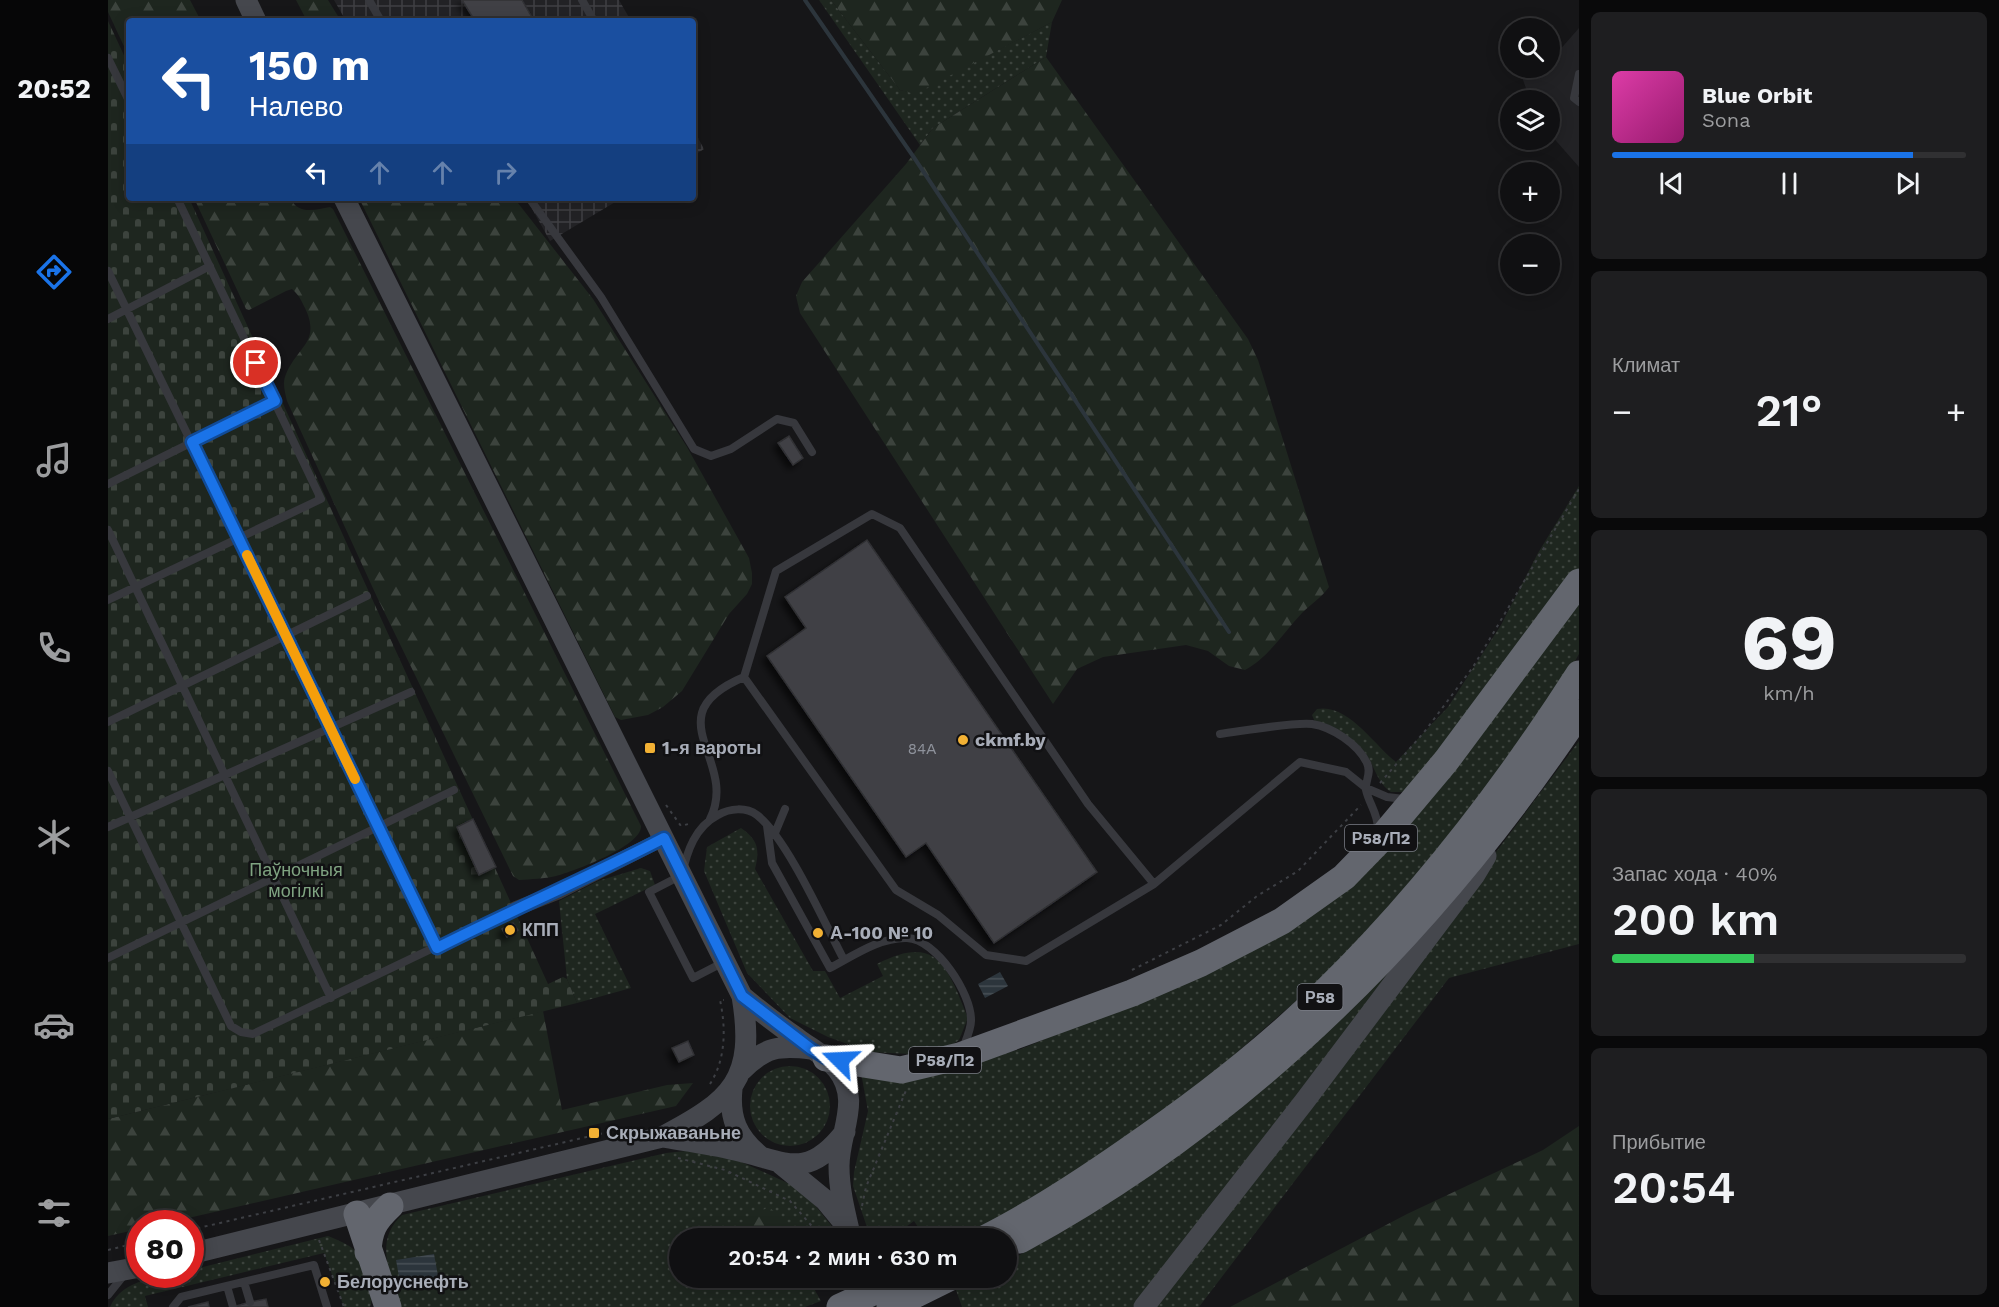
<!DOCTYPE html>
<html lang="ru">
<meta charset="utf-8">
<style>
body{margin:0;font-family:"Work Sans",sans-serif;background:#1e1e20;color:#f1f3f6;height:100vh;display:flex;flex-direction:column;font-size:22px;white-space:nowrap}
*{box-sizing:border-box;margin:0}
p{font-size:20px;color:#9c9d9f}
.icon{flex:none;width:33px;height:33px;fill:none;stroke:currentColor;stroke-width:2;stroke-linecap:round;stroke-linejoin:round}
.map{position:relative;flex:1;overflow:hidden}
.details{display:flex;flex-direction:column;gap:12px;padding:12px;background:#09090a;width:420px}
.details>*{flex:none}
.top-card{position:absolute;left:18px;top:18px;width:570px;height:183px;border-radius:6px;box-shadow:0 3px 15px #0003,0 0 0 2px #303032;background:#1a4fa0;color:#fff;overflow:hidden}
.fabs{position:absolute;left:1392px;top:18px;display:grid;gap:12px}
.fabs a{display:grid;place-items:center;width:60px;height:60px;border-radius:50%;background:#101012;box-shadow:0 3px 15px #0003,0 0 0 2px #303032;font-size:30px}
.speed{position:absolute;left:18px;top:1210px;display:flex;gap:12px;font-size:30px;font-weight:700;text-align:center}
.speed>*{display:grid;place-content:center;width:78px;height:78px;border-radius:50%;background:#101012;box-shadow:0 3px 15px #0003,0 0 0 2px #303032;line-height:1}
.speed .limit{border:9px solid #d22;background:#fff;color:#111}
.pin{position:absolute;display:grid;place-items:center;width:51px;height:51px;color:#fff;margin:-26px;border:3px solid #fff;border-radius:50%;box-shadow:0 2px 6px #0007}
.me{position:absolute;width:66px;margin:-33px;rotate:291deg;stroke-linejoin:round;filter:drop-shadow(0 0 4px #0008)}
.turn{display:flex;align-items:center;gap:21px;height:126px;padding:0 24px;font-size:27px}
.turn .icon{width:78px;height:78px;stroke-width:2.5}
.turn b{display:block;font-size:42px;line-height:51px}
.lanes{display:flex;align-items:center;height:57px;padding:0 24px;background:#0003;justify-content:center;gap:30px;direction:ltr}
.lanes .off{opacity:.35}
.big{font-size:45px;font-weight:600;line-height:1.1}
.details .tile{flex:1;display:flex;flex-direction:column;justify-content:center;gap:9px;min-width:0;padding:0 21px;border-radius:9px;background:#1e1e20}
.details .dial{align-items:center;gap:0}
.dial b{font-size:78px;line-height:1}
.song{display:flex;align-items:center;gap:18px}
.cover{width:72px;height:72px;border-radius:9px;background:linear-gradient(135deg,hsl(320 70% 55%),hsl(320 70% 35%))}
.played{height:6px;border-radius:3px;background:linear-gradient(90deg,#1a73e8 85%,#303032 85%)}
.keys{display:flex;justify-content:space-around;direction:ltr}
.heat{display:flex;justify-content:space-between;align-items:center;font-size:33px;direction:ltr}
.charge{height:9px;border-radius:4px;background:linear-gradient(90deg,#34c759 40%,#303032 0)}
.trip{position:absolute;left:561px;top:1228px;width:348px;height:60px;border-radius:30px;background:#101012;box-shadow:0 3px 15px #0003,0 0 0 2px #303032;font-weight:600;line-height:60px;text-align:center}
main{display:flex;flex:1;min-height:0}
.menu{display:flex;flex-direction:column;width:108px;justify-content:space-around;align-items:center;background:#060607;color:#9c9d9f}
.menu .icon{width:42px;height:42px}
.menu .on{color:#1a73e8}
.menu b{font-size:27px;color:#f1f3f6}
.map>svg:first-child{display:block}
</style>
<main>
<nav class="menu">
<b>20:52</b>
<svg class="icon on" aria-label="directions" viewBox="0 0 24 24"><path d="M12 3l9 9-9 9-9-9zM9 14v-3h6M13 9l2 2-2 2"/></svg>
<svg class="icon" aria-label="music" viewBox="0 0 24 24"><path d="M9 18V5l10-2v13"/><circle cx="6" cy="18" r="3"/><circle cx="16" cy="16" r="3"/></svg>
<svg class="icon" aria-label="phone" viewBox="0 0 24 24"><path d="M5 4h4l2 5-3 2q2 4 5 5l2-3 5 2v4C11 20 4 13 5 4z"/></svg>
<svg class="icon" aria-label="climate" viewBox="0 0 24 24"><path d="M12 3v18M4 7l16 10M4 17L20 7"/></svg>
<svg class="icon" aria-label="car" viewBox="0 0 24 24"><path d="M5 17H2v-5l4-1 3-4h7l3 4 3 1v5h-3M9 17h6M6 11h13"/><circle cx="7" cy="17" r="2"/><circle cx="17" cy="17" r="2"/></svg>
<svg class="icon" aria-label="filters" viewBox="0 0 24 24"><path d="M4 7h16M4 17h16"/><circle cx="9" cy="7" r="2"/><circle cx="15" cy="17" r="2"/></svg>
</nav>
<div class="map">
<svg width="1471" height="1307" viewBox="0 0 1471 1307">
<defs>
<pattern id="industrial-grid" width="8" height="8" patternUnits="userSpaceOnUse" patternTransform="scale(1.5)"><rect width="8" height="8" fill="#222225"/><path d="M0 4h8M4 0v8" fill="none" stroke="#3f3f43"/></pattern>
<pattern id="grass-dots" width="8" height="8" patternUnits="userSpaceOnUse" patternTransform="scale(1.5)"><rect width="8" height="8" fill="#1e261f"/><path d="M2 2h.1M6 6h.1" fill="none" stroke="#3c433d" stroke-width="1.8" stroke-linecap="round"/></pattern>
<pattern id="forest-firs" width="22" height="20" patternUnits="userSpaceOnUse" patternTransform="scale(1.5)"><rect width="22" height="20" fill="#1e261f"/><path d="M5 1l3.5 6h-7zM16 11l3.5 6h-7z" fill="#3c433d"/></pattern>
<pattern id="cemetery-stones" width="16" height="16" patternUnits="userSpaceOnUse" patternTransform="scale(1.5)"><rect width="16" height="16" fill="#1e261f"/><path d="M2 7V4a2 2 0 0 1 4 0v3zM10 15v-3a2 2 0 0 1 4 0v3z" fill="#3c433d"/></pattern>
<pattern id="water-rules" width="6" height="5" patternUnits="userSpaceOnUse" patternTransform="scale(1.5)"><rect width="6" height="5" fill="#2c353c"/><path d="M0 2.5h6" fill="none" stroke="#485056"/></pattern>
<filter id="shadow"><feDropShadow dx="-4.5" dy="4.5" stdDeviation="3" flood-color="#0009"/></filter>
</defs>
<rect width="100%" height="100%" fill="#161618"/>
<!-- built -->
<path fill="#222225" d="M 1471,28 L 1471,167 L 1442,134 L 1442,100 L 1422,100 L 1414,77 L 1434,68 L 1442,68 L 1442,61 Z"/>
<!-- industrial -->
<path fill="url(#industrial-grid)" d="M 226,0 L 511,0 L 523,21 L 238,21 Z
M 585,129 L 596,149 L 585,156 Z
M 418,198 L 514,198 L 442,241 Z"/>
<!-- grass -->
<path fill="url(#grass-dots)" d="M 711,0 L 723,0 L 792,90 L 807,93 L 944,22 L 938,57 L 825,128 L 812,145 Z
M 1471,486 L 1471,568 L 1405,662 L 1302,792 L 1283,792 C 1266,781 1266,758 1250,745 C 1238,736 1221,730 1207,722 L 1204,715 L 1209,709 C 1240,703 1266,745 1288,762 L 1340,707 L 1393,625 L 1430,553 Z
M 1471,597 L 1471,654 L 1432,723 L 1253,944 L 1086,1090 L 960,1179 L 857,1239 L 818,1239 L 806,1221 L 795,1229 L 789,1239 L 763,1239 L 745,1186 L 746,1172 L 760,1111 L 753,1073 L 813,1076 L 913,1049 L 1066,986 L 1189,926 Z
M 1471,741 L 1471,944 L 1341,978 L 1091,1307 L 1048,1307 Z
M 633,828 C 650,840 652,849 647,869 L 705,971 L 717,971 L 732,998 L 775,976 L 769,964 C 829,933 839,966 860,1018 L 851,1040 L 828,1056 L 811,1058 L 802,1054 L 762,1052 L 720,1037 L 682,1018 L 639,973 L 596,871 L 599,847 Z
M 533,868 L 542,871 L 547,885 L 487,914 L 523,988 L 469,1003 L 459,979 L 451,901 L 490,881 Z
M 1297,953 L 1299,956 L 1025,1307 L 854,1307 L 848,1290 L 869,1278 L 898,1278 L 899,1262 L 952,1233 L 1050,1169 Z
M642 1106a40 40 0 1 1 80 0a40 40 0 1 1-80 0Z
M 598,1149 L 629,1160 L 695,1190 L 734,1239 L 572,1239 L 572,1278 L 700,1278 L 713,1301 L 697,1307 L 292,1307 C 283,1275 265,1241 294,1215 L 558,1153 Z
M 220,1236 C 247,1247 253,1251 261,1279 C 264,1290 266,1296 262,1307 L 236,1307 L 216,1253 L 37,1296 L 40,1307 L 2,1307 C 15,1278 54,1275 82,1275 L 83,1270 Z
M 730,1278 L 753,1278 L 755,1283 L 738,1290 Z"/>
<!-- forest -->
<path fill="url(#forest-firs)" d="M 0,0 L 82,0 L 93,21 L 21,21 L 21,57 L 0,12 Z
M 188,0 L 220,0 L 233,21 L 199,21 Z
M 723,0 L 954,0 L 944,22 L 807,94 L 792,90 Z
M 938,57 L 1140,339 L 1150,360 L 1221,587 C 1213,598 1203,604 1194,613 C 1175,633 1162,656 1137,670 L 1121,666 L 1100,651 L 1078,645 L 995,657 L 969,669 L 945,704 L 692,313 L 688,296 L 694,282 L 798,164 L 825,128 Z
M 86,198 L 182,198 C 190,215 207,210 222,207 L 225,209 L 533,826 C 534,846 466,871 448,876 C 436,879 423,879 411,880 L 405,876 L 269,597 L 179,401 C 177,392 174,383 178,374 C 190,346 213,342 197,308 C 193,300 191,295 184,289 L 178,291 L 141,310 L 138,309 Z
M 251,198 L 406,198 L 485,299 L 579,447 L 641,558 L 644,573 L 644,584 L 639,594 L 621,614 L 574,691 L 555,707 L 540,715 L 513,720 L 507,717 Z
M 435,1011 L 454,1110 L 559,1085 L 585,1083 L 568,1106 L 54,1224 L 32,1224 L 31,1229 L 0,1236 L 0,1119 Z
M 1471,1126 L 1471,1307 L 1122,1307 L 1299,1214 L 1435,1150 Z
M 660,1207 C 674,1215 675,1228 686,1239 L 635,1239 L 630,1232 L 639,1220 Z
M 649,1278 L 681,1278 L 659,1291 L 654,1289 Z"/>
<!-- cemetery -->
<path fill="url(#cemetery-stones)" d="M 0,21 L 21,66 L 21,198 L 81,198 L 440,984 L 455,977 L 459,979 L 469,1003 L 0,1119 Z"/>
<!-- water -->
<path fill="url(#water-rules)" d="M 892,972 L 900,986 L 877,998 L 870,984 Z
M 326,1254 L 331,1281 L 293,1288 L 288,1260 Z"/>
<g fill="none" stroke-linecap="round" stroke-linejoin="round">
<!-- stream -->
<path stroke="#2c353c" stroke-width="4" d="M 697,0 L 807,159 L 1121,632"/>
</g>
<!-- building -->
<path fill="#404145" stroke="#303034" stroke-width="1.5" filter="url(#shadow)" d="M 354,0 L 414,0 L 426,21 L 367,21 Z
M 681,436 L 695,458 L 685,465 L 670,443 Z
M 759,540 L 989,872 L 886,943 L 818,843 L 798,857 L 659,656 L 698,628 L 677,597 Z
M 365,819 L 388,867 L 371,875 L 349,827 Z
M 405,923 L 410,930 L 399,937 L 394,929 Z
M 580,1041 L 586,1055 L 571,1062 L 564,1048 Z
M 158,1299 L 160,1307 L 125,1307 L 142,1302 Z
M 100,1302 L 101,1307 L 80,1307 Z"/>
<g fill="none" stroke-linecap="round" stroke-linejoin="round">
<!-- path -->
<path stroke="#3d3f44" stroke-width="2" stroke-dasharray="3 4.5" stroke-linecap="butt" d="M 1272,783 L 1317,731 L 1365,667 L 1471,489
M 558,805 L 573,826 L 584,823
M 1024,970 L 1113,925 L 1149,896 L 1190,871 L 1253,805
M 602,1084 C 618,1059 618,1028 612,1000 L 616,1000
M 570,1158 L 617,1170 L 682,1201 L 715,1239
M 754,1206 L 758,1187 L 799,1088
M 82,1230 L 500,1132
M 211,1240 L 236,1307
M 0,1250 L 32,1242"/>
<!-- lane -->
<path stroke="#37383d" stroke-width="8" d="M 261,0 L 273,21
M 474,0 L 486,21
M 0,58 L 21,101
M 1471,74 L 1466,98 L 1471,102
M 421,198 L 493,297 L 586,449 L 603,456 L 623,449 L 669,419 L 686,423 L 704,452
M 0,271 L 329,948
M 0,319 L 102,266
M 0,484 L 167,401
M 0,530 L 223,998
M 0,600 L 213,499 L 69,198
M 636,677 L 788,890 L 830,915 L 878,955 L 918,961 L 1046,884 L 1192,762 L 1238,772 L 1258,788 L 1279,797 L 1296,799
M 0,722 L 259,596
M 1112,734 C 1135,731 1184,722 1204,724 C 1224,727 1250,744 1259,763 C 1264,773 1257,780 1258,790 C 1261,804 1270,813 1270,829
M 0,771 L 123,1026 L 133,1032 L 145,1034 L 407,909
M 602,819 C 632,760 544,716 636,677 L 668,571 L 764,514 L 792,528 L 980,804 L 1046,884
M 659,826 L 664,863 L 722,968 C 745,956 772,937 799,938 C 828,939 864,994 863,1021 C 863,1029 858,1040 855,1048
M 0,827 L 303,692
M 667,833 L 677,809
M 0,958 L 346,790
M 616,962 L 585,978 L 541,892 L 574,875 C 579,851 587,827 610,815 C 622,808 638,807 649,815 C 679,838 717,924 736,960
M 136,1282 L 142,1302
M 119,1286 L 125,1307
M 0,1295 L 16,1275
M 65,1307 L 73,1297 L 206,1265 L 219,1307"/>
<!-- street -->
<path stroke="#37383d" stroke-width="15" d="M 407,909 L 450,892 L 556,838"/>
<!-- secondary -->
<path stroke="#45474d" stroke-width="21" d="M 138,0 L 148,21
M 634,996 C 652,1011 670,1025 689,1038 C 702,1048 718,1056 729,1069 C 754,1100 731,1132 731,1166 C 731,1188 736,1209 741,1230
M 634,1070 C 657,1047 671,1045 703,1049
M 624,1089 C 621,1118 629,1137 652,1156
M 554,1137 C 578,1141 603,1144 627,1150 C 677,1161 698,1182 737,1132
M 673,1164 L 717,1200 L 736,1223
M 82,1254 L 554,1137 C 624,1100 648,1080 634,996 L 236,198
M 0,1273 L 32,1267
M 1036,1307 L 1196,1102 L 1366,876 L 1378,856"/>
<!-- highway -->
<path stroke="#63666e" stroke-width="27" d="M 718,1058 L 793,1070 L 852,1056 L 1024,993 L 1093,963 L 1174,921 L 1236,877 L 1270,842 L 1338,761 L 1471,582
M 249,1214 L 280,1307
M 876,1239 C 926,1214 973,1183 1019,1151 C 1088,1104 1157,1051 1217,992 C 1314,897 1398,788 1471,674
M 912,1240 C 1143,1114 1325,930 1471,713
M 260,1252 C 261,1230 266,1221 282,1206"/>
<!-- highway-bridge -->
<path stroke="#63666e" stroke-width="27" d="M 732,1307 L 796,1278
M 782,1307 L 841,1278"/>
</g>
<g fill="none" stroke-linecap="round" stroke-linejoin="round">
<!-- route casing -->
<g stroke="#114b97" stroke-width="15">
<path id="route" d="M 148,363 L 167,401 L 84,442 L 329,948 C 404,910 481,877 556,838 L 634,996 L 703,1049 L 718,1058 L 732,1060"/>
</g>
<!-- route -->
<use href="#route" stroke="#1a73e8" stroke-width="10"/>
<!-- slow -->
<path stroke="#f59e0b" stroke-width="10" d="M 139,555 L 247,779"/>
</g>
<!-- markers -->
<g fill="#f2b134" stroke="#111113" stroke-width="2">
<circle cx="855" cy="740" r="6"/>
<rect x="536" y="742" width="12" height="12" rx="3"/>
<circle cx="402" cy="930" r="6"/>
<circle cx="710" cy="933" r="6"/>
<rect x="480" y="1127" width="12" height="12" rx="3"/>
<circle cx="217" cy="1282" r="6"/>
</g>
<g text-anchor="middle" stroke-width="5" stroke-linejoin="round" paint-order="stroke">
<!-- number labels -->
<g font-size="15" fill="#8e929b">
<text x="814" y="754">84А</text>
</g>
<!-- shield labels -->
<g fill="#111113" stroke="#7b7e86" stroke-width="1.5">
<rect x="1237" y="825" width="72" height="26" rx="4.5"/>
<rect x="1189.5" y="984" width="45" height="26" rx="4.5"/>
<rect x="801" y="1047" width="72" height="26" rx="4.5"/>
</g>
<g font-size="16" font-weight="bold" fill="#a8adb8">
<text x="1273" y="844">Р58/П2</text>
<text x="1212" y="1003">Р58</text>
<text x="837" y="1066">Р58/П2</text>
</g>
<!-- poi labels -->
<g font-size="18" font-weight="bold" fill="#a8adb8" stroke="#111113" text-anchor="start">
<text x="867" y="746">ckmf.by</text>
<text x="554" y="754">1-я вароты</text>
<text x="414" y="936">КПП</text>
<text x="722" y="939">А-100 № 10</text>
<text x="498" y="1139">Скрыжаваньне</text>
<text x="229" y="1288">Белоруснефть</text>
</g>
<!-- park labels -->
<g font-size="18" fill="#7fa381" stroke="#111113">
<text x="188" y="876">Паўночныя<tspan x="188" dy="21">могілкі</tspan></text>
</g>
</g>
</svg>
<div class="fabs">
<a><svg class="icon" aria-label="search" viewBox="0 0 24 24"><circle cx="10" cy="10" r="6"/><path d="M15 15l6 6"/></svg></a>
<a><svg class="icon" aria-label="layers" viewBox="0 0 24 24"><path d="M12 4l9 5-9 5-9-5zM3 14l9 5 9-5"/></svg></a>
<a>+</a>
<a>−</a>
</div>
<div class="speed"><div class="limit">80</div></div>
<div class="pin" style="left:148px;top:363px;background:#d93025"><svg class="icon" aria-label="arrive" viewBox="0 0 24 24"><path d="M6 21V4h12l-3 4 3 4H6"/></svg></div>
<svg class="me" style="left:732px;top:1060px" viewBox="-20 -20 40 40"><path d="M0-17L14 15 0 8-14 15z" fill="#1a73e8" stroke="#fff" stroke-width="4"/></svg>
<div class="trip">20:54 · 2 мин · 630 m</div>
<div class="top-card">
<div class="turn"><svg class="icon" aria-label="left" viewBox="0 0 24 24"><path d="M17 20v-9H6M10 6l-5 5 5 5"/></svg><div><b>150 m</b>Налево</div></div>
<div class="lanes"><svg class="icon" aria-label="left" viewBox="0 0 24 24"><path d="M17 20v-9H6M10 6l-5 5 5 5"/></svg><svg class="icon off" aria-label="ahead" viewBox="0 0 24 24"><path d="M12 20V5M6 11l6-6 6 6"/></svg><svg class="icon off" aria-label="ahead" viewBox="0 0 24 24"><path d="M12 20V5M6 11l6-6 6 6"/></svg><svg class="icon off" aria-label="right" viewBox="0 0 24 24"><path d="M7 20v-9h11M14 6l5 5-5 5"/></svg></div>
</div>
</div>
<section class="details">
<div class="tile">
<div class="song"><i class="cover"></i><div><b>Blue Orbit</b><p>Sona</p></div></div>
<div class="played"></div>
<div class="keys"><svg class="icon" aria-label="previous" viewBox="0 0 24 24"><path d="M18 5L8 12l10 7zM5 5v14"/></svg><svg class="icon" aria-label="pause" viewBox="0 0 24 24"><path d="M8 5v14M16 5v14"/></svg><svg class="icon" aria-label="next" viewBox="0 0 24 24"><path d="M6 5l10 7-10 7zM19 5v14"/></svg></div>
</div>
<div class="tile"><p>Климат</p>
<div class="heat"><a>−</a><b class="big">21°</b><a>+</a></div>
</div>
<div class="tile dial"><b>69</b><p>km/h</p></div>
<div class="tile"><p>Запас хода · 40%</p><b class="big">200 km</b><div class="charge"></div></div>
<div class="tile"><p>Прибытие</p><b class="big">20:54</b></div>
</section>
</main>
